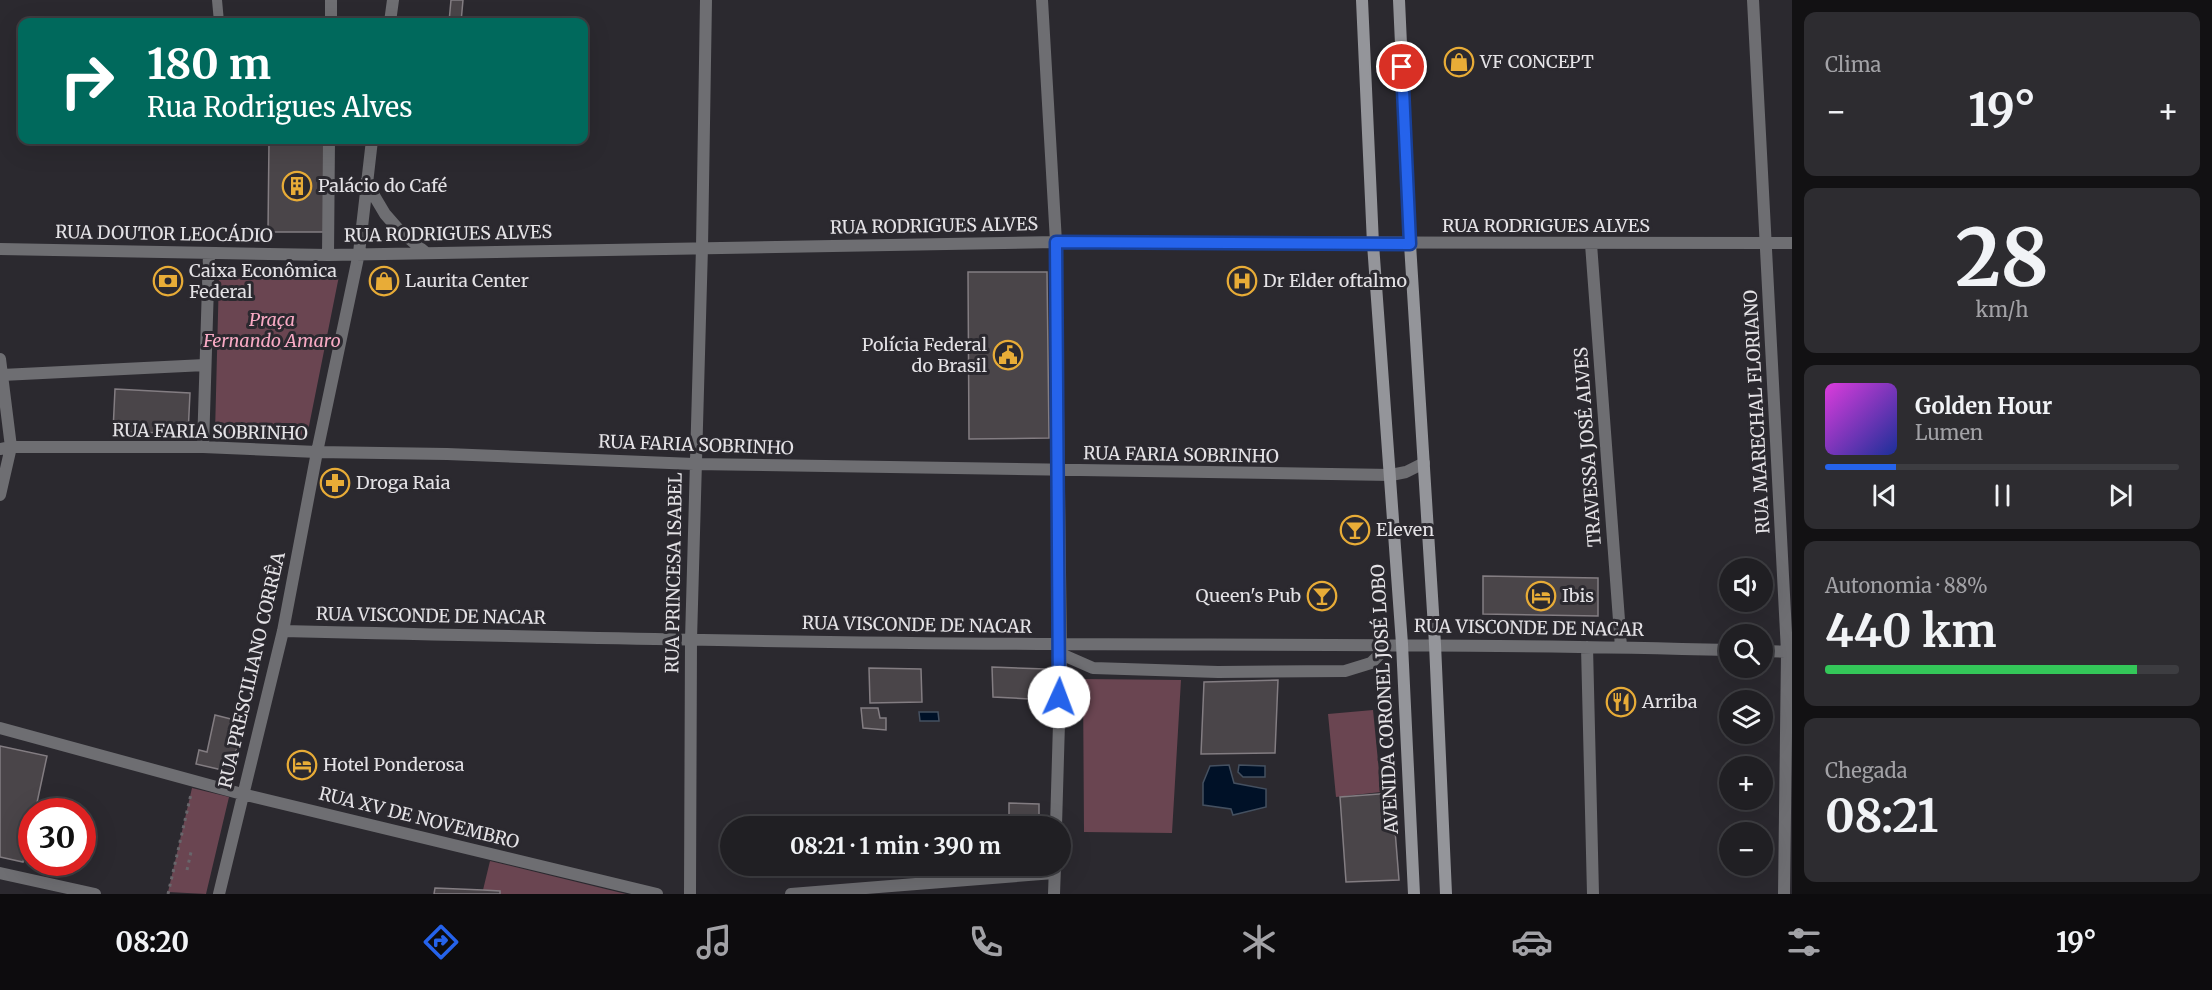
<!DOCTYPE html>
<html lang="pt">
<meta charset="utf-8">
<style>
body{margin:0;font-family:Merriweather,serif;background:#2d2c30;color:#f1f3f6;height:100vh;display:flex;flex-direction:column;font-size:22px;white-space:nowrap}
*{box-sizing:border-box;margin:0}
p{font-size:20px;color:#a2a2a6}
.icon{flex:none;width:33px;height:33px;fill:none;stroke:currentColor;stroke-width:2;stroke-linecap:round;stroke-linejoin:round}
.map{position:relative;flex:1;overflow:hidden}
.panel{display:flex;flex-direction:column;gap:12px;padding:12px;background:#121113;width:420px}
.panel>*{flex:none}
.guide{position:absolute;left:18px;top:18px;width:570px;height:126px;border-radius:12px;box-shadow:0 6px 24px #0002,0 0 0 2px #3d3d41;background:#00695c;color:#fff;overflow:hidden}
.fabs{position:absolute;left:1719px;top:558px;display:grid;gap:12px}
.fabs a{display:grid;place-items:center;width:54px;height:54px;border-radius:50%;background:#201f23;box-shadow:0 6px 24px #0002,0 0 0 2px #3d3d41;font-size:30px}
.speed{position:absolute;left:18px;top:798px;display:flex;gap:12px;font-size:30px;font-weight:700;text-align:center}
.speed>*{display:grid;place-content:center;width:78px;height:78px;border-radius:50%;background:#201f23;box-shadow:0 6px 24px #0002,0 0 0 2px #3d3d41;line-height:1}
.speed .limit{border:9px solid #d22;background:#fff;color:#111}
.pin{position:absolute;display:grid;place-items:center;width:51px;height:51px;color:#fff;margin:-26px;border:3px solid #fff;border-radius:50%;box-shadow:0 2px 6px #0007}
.me{position:absolute;width:66px;margin:-33px;rotate:2deg;stroke-linejoin:round;filter:drop-shadow(0 0 4px #0008)}
.turn{display:flex;align-items:center;gap:21px;height:126px;padding:0 30px;font-size:27px}
.turn .icon{width:78px;height:78px;stroke-width:2.5}
.turn b{display:block;font-size:42px;line-height:51px}
.big{font-size:45px;font-weight:700;line-height:1.1}
.panel .widget{flex:1;display:flex;flex-direction:column;justify-content:center;gap:9px;min-width:0;padding:0 21px;border-radius:12px;background:#2d2c30}
.panel .dial{align-items:center;gap:0}
.dial b{font-size:78px;line-height:1}
.song{display:flex;align-items:center;gap:18px}
.cover{width:72px;height:72px;border-radius:9px;background:linear-gradient(135deg,hsl(300 70% 55%),hsl(230 70% 35%))}
.played{height:6px;border-radius:3px;background:linear-gradient(90deg,#2563eb 20%,#3d3d41 20%)}
.keys{display:flex;justify-content:space-around;direction:ltr}
.heat{display:flex;justify-content:space-between;align-items:center;font-size:33px;direction:ltr}
.charge{height:9px;border-radius:4px;background:linear-gradient(90deg,#34c759 88%,#3d3d41 0)}
.trip{position:absolute;left:720px;top:816px;width:351px;height:60px;border-radius:30px;background:#201f23;box-shadow:0 6px 24px #0002,0 0 0 2px #3d3d41;font-weight:700;line-height:60px;text-align:center}
.tabs{display:flex;height:96px;justify-content:space-around;align-items:center;background:#0d0c0e;color:#a2a2a6}
.tabs .icon{width:42px;height:42px}
.tabs .on{color:#2563eb}
.tabs b{font-size:27px;color:#f1f3f6}
main{display:flex;flex:1;min-height:0}
.map>svg:first-child{display:block}
</style>
<main>
<div class="map">
<svg width="1792" height="894" viewBox="0 0 1792 894">
<rect width="100%" height="100%" fill="#2b292f"/>
<!-- green -->
<path fill="#6a4551" d="M 219,275 L 339,276 L 307,436 L 215,433 Z
M 1083,679 L 1181,680 L 1172,833 L 1084,832 Z
M 1373,710 L 1381,792 L 1336,797 L 1328,714 Z
M 192,788 L 229,797 L 206,894 L 168,892 Z
M 490,861 L 626,894 L 500,894 L 499,891 L 483,890 Z"/>
<!-- water -->
<path fill="#001127" stroke="#445060" stroke-width="1.5" d="M 919,712 L 938,712 L 939,721 L 920,721 Z
M 1229,765 L 1234,783 L 1266,789 L 1266,807 L 1233,815 L 1231,809 L 1203,805 L 1203,783 L 1210,766 Z
M 1239,765 L 1265,766 L 1265,777 L 1243,777 L 1238,772 Z"/>
<!-- building -->
<path fill="#4a4549" stroke="#837d82" stroke-width="1.5" d="M 451,0 L 463,0 L 461,22 L 449,22 Z
M 269,140 L 326,140 L 326,232 L 268,232 Z
M 968,272 L 1047,272 L 1049,438 L 969,439 Z
M 115,389 L 190,393 L 188,434 L 113,431 Z
M 1483,576 L 1598,578 L 1598,616 L 1483,614 Z
M 992,667 L 1046,669 L 1048,700 L 993,697 Z
M 869,668 L 921,669 L 922,702 L 870,703 Z
M 1278,680 L 1275,753 L 1201,754 L 1204,682 Z
M 861,708 L 878,708 L 880,718 L 886,718 L 886,730 L 863,728 Z
M 215,715 L 243,722 L 231,772 L 196,764 L 199,750 L 207,752 Z
M 0,746 L 47,756 L 35,812 L 32,812 L 32,825 L 23,862 L 0,857 Z
M 1392,793 L 1399,880 L 1346,882 L 1340,797 Z
M 1009,803 L 1039,804 L 1039,826 L 1002,826 L 1002,823 L 1009,824 Z
M 981,821 L 982,826 L 947,826 L 947,822 Z
M 947,822 L 947,826 L 906,826 L 906,825 Z
M 435,888 L 483,890 L 500,891 L 500,894 L 434,894 Z"/>
<g fill="none" stroke-linecap="round" stroke-linejoin="round">
<!-- path -->
<path stroke="#68666b" stroke-width="3" stroke-dasharray="3 4.5" stroke-linecap="butt" d="M 187,870 L 191,852
M 168,894 L 191,794"/>
<!-- lane -->
<path stroke="#6e6e72" stroke-width="10" d="M 217,0 L 219,22"/>
<!-- street -->
<path stroke="#6e6e72" stroke-width="12" d="M 1042,0 L 1056,242 L 1061,654 L 1056,826
M 1753,0 L 1787,652 L 1784,894
M 331,22 L 331,0
M 390,22 L 393,0
M 366,182 L 385,214 L 399,230 L 425,252
M 1591,244 L 1621,647
M 0,249 L 328,255 L 1056,242 L 1792,243
M 328,255 L 329,140
M 0,359 L 11,447 L 0,495
M 2,375 L 205,365
M 203,447 L 209,253
M 0,449 L 11,447 L 203,447 L 317,452 L 447,454 L 694,464 L 1391,475 L 1406,472 L 1424,463
M 283,631 C 542,637 802,643 1061,644 C 1284,645 1507,644 1730,650
M 1587,647 L 1593,894
M 1762,651 L 1792,652
M 1061,654 L 1093,668 L 1218,672 L 1345,671 L 1371,663 L 1379,655 L 1383,644
M 0,728 L 242,794 L 657,894
M 0,873 L 95,894
M 219,894 L 283,631 L 317,452 L 359,253 L 372,140
M 690,894 L 691,640 L 702,247 L 706,0
M 791,894 L 1054,873
M 1054,894 L 1055,866"/>
<!-- secondary -->
<path stroke="#94959a" stroke-width="12" d="M 1362,0 L 1373,244 L 1402,644 L 1414,894
M 1399,0 L 1410,244 L 1435,644 L 1446,894"/>
</g>
<g fill="none" stroke-linecap="round" stroke-linejoin="round">
<!-- route casing -->
<g stroke="#184099" stroke-width="15">
<path id="route" d="M 1059,697 L 1056,242 L 1410,244 L 1402,67"/>
</g>
<!-- route -->
<use href="#route" stroke="#2563eb" stroke-width="10"/>
</g>
<!-- icons -->
<defs>
<g id="shop-ring" transform="scale(1.5)"><circle r="9.5" fill="#2b292f" stroke="#e8ac37" stroke-width="1.5"/><path d="M-5-2.5h2.3a2.7 3.5 0 0 1 5.4 0H5L5.5 6h-11ZM-1.5-2.5h3a1.5 2.3 0 0 0-3 0Z" fill="#e8ac37"/></g>
<g id="building-ring" transform="scale(1.5)"><circle r="9.5" fill="#2b292f" stroke="#e8ac37" stroke-width="1.5"/><path d="M-4-6H4V6H1V3H-1V6H-4ZM-2.5-4.3h1.7v1.8h-1.7ZM.8-4.3h1.7v1.8H.8ZM-2.5-1h1.7V.8h-1.7ZM.8-1h1.7V.8H.8Z" fill="#e8ac37"/></g>
<g id="bank-ring" transform="scale(1.5)"><circle r="9.5" fill="#2b292f" stroke="#e8ac37" stroke-width="1.5"/><path d="M-6-4H6V4H-6ZM0-2.3a2.3 2.3 0 1 0 0 4.6a2.3 2.3 0 1 0 0-4.6Z" fill="#e8ac37"/></g>
<g id="hospital-ring" transform="scale(1.5)"><circle r="9.5" fill="#2b292f" stroke="#e8ac37" stroke-width="1.5"/><path d="M-5-5h3v3.5h4V-5h3V5h-3V1.5h-4V5h-3Z" fill="#e8ac37"/></g>
<g id="civic-ring" transform="scale(1.5)"><circle r="9.5" fill="#2b292f" stroke="#e8ac37" stroke-width="1.5"/><path d="M-.6-6.5H3V-4.5H.6V-3L4-1V1h2V6H-6V1h2V-1L-.6-3ZM-1.2 2.5V6h2.4V2.5Z" fill="#e8ac37"/></g>
<g id="pharmacy-ring" transform="scale(1.5)"><circle r="9.5" fill="#2b292f" stroke="#e8ac37" stroke-width="1.5"/><path d="M-2-6h4v4h4v4h-4v4h-4v-4h-4v-4h4Z" fill="#e8ac37"/></g>
<g id="bar-ring" transform="scale(1.5)"><circle r="9.5" fill="#2b292f" stroke="#e8ac37" stroke-width="1.5"/><path d="M-6-5H6L.8 .8V4.5H3.5V6h-7V4.5H-.8V.8Z" fill="#e8ac37"/></g>
<g id="hotel-ring" transform="scale(1.5)"><circle r="9.5" fill="#2b292f" stroke="#e8ac37" stroke-width="1.5"/><path d="M-6-4.5h1.5V1H6V5H4.5V3h-9V5H-6ZM-4 0a1.8 1.8 0 1 1 3.6 0ZM.5 0V-2.5h3Q6-2.5 6 0Z" fill="#e8ac37"/></g>
<g id="restaurant-ring" transform="scale(1.5)"><circle r="9.5" fill="#2b292f" stroke="#e8ac37" stroke-width="1.5"/><path d="M-5-6h1v4h1v-4h1v4h1v-4h1v5L-1.5 .5V6h-2V.5L-5-1ZM5-6V6H3V1.5H1.5Q1.5-4 5-6Z" fill="#e8ac37"/></g>
</defs>
<g fill-rule="evenodd">
<use href="#shop-ring" x="1459" y="62"/>
<use href="#building-ring" x="297" y="186"/>
<use href="#bank-ring" x="168" y="281"/>
<use href="#shop-ring" x="384" y="281"/>
<use href="#hospital-ring" x="1242" y="281"/>
<use href="#civic-ring" x="1008" y="355"/>
<use href="#pharmacy-ring" x="335" y="483"/>
<use href="#bar-ring" x="1355" y="530"/>
<use href="#bar-ring" x="1322" y="596"/>
<use href="#hotel-ring" x="1541" y="596"/>
<use href="#restaurant-ring" x="1621" y="702"/>
<use href="#hotel-ring" x="302" y="765"/>
</g>
<g text-anchor="middle" stroke-width="6" stroke-linejoin="round" paint-order="stroke">
<!-- poi labels -->
<g font-size="18" fill="#e4e2e6" stroke="#2b292f" text-anchor="start">
<text x="1480" y="68">VF CONCEPT</text>
<text x="318" y="192">Palácio do Café</text>
<text x="189" y="277">Caixa Econômica<tspan x="189" dy="21">Federal</tspan></text>
<text x="405" y="287">Laurita Center</text>
<text x="1263" y="287">Dr Elder oftalmo</text>
<text x="987" y="351" text-anchor="end">Polícia Federal<tspan x="987" dy="21">do Brasil</tspan></text>
<text x="356" y="489">Droga Raia</text>
<text x="1376" y="536">Eleven</text>
<text x="1301" y="602" text-anchor="end">Queen's Pub</text>
<text x="1562" y="602">Ibis</text>
<text x="1642" y="708">Arriba</text>
<text x="323" y="771">Hotel Ponderosa</text>
</g>
<!-- street labels -->
<g font-size="18" fill="#e4e2e6" stroke="#2b292f">
<text transform="translate(934 226) rotate(-1)" y="6">RUA RODRIGUES ALVES</text>
<text x="1546" y="232">RUA RODRIGUES ALVES</text>
<text transform="translate(164 234) rotate(1)" y="6">RUA DOUTOR LEOCÁDIO</text>
<text transform="translate(448 234) rotate(-1)" y="6">RUA RODRIGUES ALVES</text>
<text transform="translate(1757 412) rotate(-93)" y="6">RUA MARECHAL FLORIANO</text>
<text transform="translate(210 432) rotate(1)" y="6">RUA FARIA SOBRINHO</text>
<text transform="translate(696 445) rotate(2)" y="6">RUA FARIA SOBRINHO</text>
<text transform="translate(1588 447) rotate(-94)" y="6">TRAVESSA JOSÉ ALVES</text>
<text transform="translate(1181 455) rotate(1)" y="6">RUA FARIA SOBRINHO</text>
<text transform="translate(674 573) rotate(-89)" y="6">RUA PRINCESA ISABEL</text>
<text transform="translate(431 616) rotate(1)" y="6">RUA VISCONDE DE NACAR</text>
<text transform="translate(917 625) rotate(1)" y="6">RUA VISCONDE DE NACAR</text>
<text transform="translate(1529 628) rotate(1)" y="6">RUA VISCONDE DE NACAR</text>
<text transform="translate(252 670) rotate(-77)" y="6">RUA PRESCILIANO CORRÊA</text>
<text transform="translate(1385 699) rotate(-93)" y="6">AVENIDA CORONEL JOSÉ LOBO</text>
<text transform="translate(419 818) rotate(14)" y="6">RUA XV DE NOVEMBRO</text>
</g>
<!-- park labels -->
<g font-size="18" font-style="italic" fill="#f8aac4" stroke="#2b292f">
<text x="272" y="326">Praça<tspan x="272" dy="21">Fernando Amaro</tspan></text>
</g>
</g>
</svg>
<div class="fabs">
<a><svg class="icon" aria-label="sound" viewBox="0 0 24 24"><path d="M4 9h4l5-4v14l-5-4H4zM17 9q2 3 0 6"/></svg></a>
<a><svg class="icon" aria-label="search" viewBox="0 0 24 24"><circle cx="10" cy="10" r="6"/><path d="M15 15l6 6"/></svg></a>
<a><svg class="icon" aria-label="layers" viewBox="0 0 24 24"><path d="M12 4l9 5-9 5-9-5zM3 14l9 5 9-5"/></svg></a>
<a>+</a>
<a>−</a>
</div>
<div class="speed"><div class="limit">30</div></div>
<div class="pin" style="left:1402px;top:67px;background:#d93025"><svg class="icon" aria-label="arrive" viewBox="0 0 24 24"><path d="M6 21V4h12l-3 4 3 4H6"/></svg></div>
<svg class="me" style="left:1059px;top:697px" viewBox="-20 -20 40 40"><circle r="19" fill="#fff"/><path d="M0-13L10 11 0 6-10 11z" fill="#2563eb"/></svg>
<div class="trip">08:21 · 1 min · 390 m</div>
<div class="guide">
<div class="turn"><svg class="icon" aria-label="right" viewBox="0 0 24 24"><path d="M7 20v-9h11M14 6l5 5-5 5"/></svg><div><b>180 m</b>Rua Rodrigues Alves</div></div>
</div>
</div>
<section class="panel">
<div class="widget"><p>Clima</p>
<div class="heat"><a>−</a><b class="big">19°</b><a>+</a></div>
</div>
<div class="widget dial"><b>28</b><p>km/h</p></div>
<div class="widget">
<div class="song"><i class="cover"></i><div><b>Golden Hour</b><p>Lumen</p></div></div>
<div class="played"></div>
<div class="keys"><svg class="icon" aria-label="previous" viewBox="0 0 24 24"><path d="M18 5L8 12l10 7zM5 5v14"/></svg><svg class="icon" aria-label="pause" viewBox="0 0 24 24"><path d="M8 5v14M16 5v14"/></svg><svg class="icon" aria-label="next" viewBox="0 0 24 24"><path d="M6 5l10 7-10 7zM19 5v14"/></svg></div>
</div>
<div class="widget"><p>Autonomia · 88%</p><b class="big">440 km</b><div class="charge"></div></div>
<div class="widget"><p>Chegada</p><b class="big">08:21</b></div>
</section>
</main>
<nav class="tabs">
<b>08:20</b>
<svg class="icon on" aria-label="directions" viewBox="0 0 24 24"><path d="M12 3l9 9-9 9-9-9zM9 14v-3h6M13 9l2 2-2 2"/></svg>
<svg class="icon" aria-label="music" viewBox="0 0 24 24"><path d="M9 18V5l10-2v13"/><circle cx="6" cy="18" r="3"/><circle cx="16" cy="16" r="3"/></svg>
<svg class="icon" aria-label="phone" viewBox="0 0 24 24"><path d="M5 4h4l2 5-3 2q2 4 5 5l2-3 5 2v4C11 20 4 13 5 4z"/></svg>
<svg class="icon" aria-label="climate" viewBox="0 0 24 24"><path d="M12 3v18M4 7l16 10M4 17L20 7"/></svg>
<svg class="icon" aria-label="car" viewBox="0 0 24 24"><path d="M5 17H2v-5l4-1 3-4h7l3 4 3 1v5h-3M9 17h6M6 11h13"/><circle cx="7" cy="17" r="2"/><circle cx="17" cy="17" r="2"/></svg>
<svg class="icon" aria-label="filters" viewBox="0 0 24 24"><path d="M4 7h16M4 17h16"/><circle cx="9" cy="7" r="2"/><circle cx="15" cy="17" r="2"/></svg>
<b>19°</b>
</nav>
